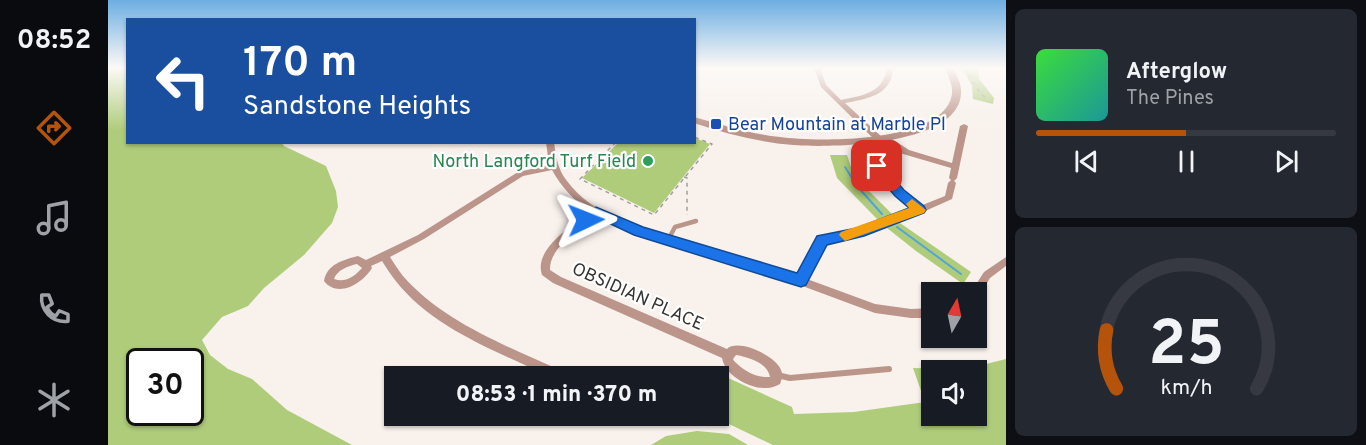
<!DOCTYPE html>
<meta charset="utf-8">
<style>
body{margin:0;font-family:Overpass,sans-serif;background:#242831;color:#f1f3f6;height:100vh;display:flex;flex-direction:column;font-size:22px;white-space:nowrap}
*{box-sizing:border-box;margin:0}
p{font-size:20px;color:#9ea1a6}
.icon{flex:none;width:33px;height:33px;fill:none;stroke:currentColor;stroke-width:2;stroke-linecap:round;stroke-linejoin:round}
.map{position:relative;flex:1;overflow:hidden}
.panel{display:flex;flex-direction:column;gap:9px;padding:9px;background:#0d0f14;width:360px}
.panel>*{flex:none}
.guide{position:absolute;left:18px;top:18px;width:570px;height:126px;border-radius:0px;box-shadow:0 2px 4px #0004;background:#1a4fa0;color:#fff;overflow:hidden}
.needle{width:39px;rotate:9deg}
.controls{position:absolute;left:813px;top:282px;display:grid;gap:12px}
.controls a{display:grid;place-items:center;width:66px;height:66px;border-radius:0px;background:#171b24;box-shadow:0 2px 4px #0004;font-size:30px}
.speed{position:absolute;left:18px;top:348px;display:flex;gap:12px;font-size:30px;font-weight:700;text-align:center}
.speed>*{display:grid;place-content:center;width:78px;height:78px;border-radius:50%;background:#171b24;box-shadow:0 2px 4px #0004;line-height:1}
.speed .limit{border:3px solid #111;border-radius:9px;background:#fff;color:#111}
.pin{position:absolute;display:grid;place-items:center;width:51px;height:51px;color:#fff;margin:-26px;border-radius:12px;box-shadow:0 3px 9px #0006}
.me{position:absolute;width:66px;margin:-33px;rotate:88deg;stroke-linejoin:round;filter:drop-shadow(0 0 4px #0008)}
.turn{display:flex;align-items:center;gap:21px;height:126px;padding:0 18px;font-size:27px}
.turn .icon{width:78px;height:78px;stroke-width:2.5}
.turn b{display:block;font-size:42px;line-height:51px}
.panel .widget{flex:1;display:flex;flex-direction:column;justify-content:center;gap:9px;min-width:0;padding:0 21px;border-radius:9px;background:#242831}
.panel .dial{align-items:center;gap:0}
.dial svg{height:156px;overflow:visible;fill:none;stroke:#363941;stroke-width:7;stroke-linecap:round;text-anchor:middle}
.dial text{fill:#f1f3f6;stroke:none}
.song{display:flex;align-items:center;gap:18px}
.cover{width:72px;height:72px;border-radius:9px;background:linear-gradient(135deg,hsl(120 70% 55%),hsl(180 70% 35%))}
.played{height:6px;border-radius:3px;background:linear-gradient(90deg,#b45309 50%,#363941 50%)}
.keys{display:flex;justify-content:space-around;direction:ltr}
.trip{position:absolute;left:276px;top:366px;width:345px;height:60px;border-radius:0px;background:#171b24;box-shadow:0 2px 4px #0004;font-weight:800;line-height:60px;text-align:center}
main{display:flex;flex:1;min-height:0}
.tabs{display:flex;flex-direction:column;width:108px;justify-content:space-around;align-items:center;background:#090b0e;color:#9ea1a6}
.tabs .icon{width:42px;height:42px}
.tabs .current{color:#b45309}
.tabs b{font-size:27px;color:#f1f3f6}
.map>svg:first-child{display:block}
</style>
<main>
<nav class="tabs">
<b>08:52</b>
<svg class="icon current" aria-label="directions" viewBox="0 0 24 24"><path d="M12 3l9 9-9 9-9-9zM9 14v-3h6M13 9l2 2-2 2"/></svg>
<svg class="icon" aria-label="music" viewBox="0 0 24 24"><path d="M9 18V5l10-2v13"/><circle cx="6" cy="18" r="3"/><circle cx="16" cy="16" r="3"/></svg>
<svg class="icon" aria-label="phone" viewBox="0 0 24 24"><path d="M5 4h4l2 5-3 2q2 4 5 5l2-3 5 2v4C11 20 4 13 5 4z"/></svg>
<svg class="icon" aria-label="climate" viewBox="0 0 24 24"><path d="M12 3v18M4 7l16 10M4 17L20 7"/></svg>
</nav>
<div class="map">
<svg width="898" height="445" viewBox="0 0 898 445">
<rect width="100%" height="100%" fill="#f8f1ec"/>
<!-- green -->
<path fill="#afcc7b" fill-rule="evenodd" d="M 0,68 L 19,68 L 20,142 L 174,143 L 176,146 L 218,166 L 228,191 L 230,207 L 224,223 L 196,255 L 156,288 L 140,306 L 114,317 L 94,340 L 102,355 L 120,369 L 144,379 L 179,410 L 244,445 L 0,445 ZM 32,362 L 82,362 L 82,412 L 32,412 Z
M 854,68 L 870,68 L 871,79 L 886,98 L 885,104 L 865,99 L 864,86 Z
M 587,138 L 602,144 L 546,213 L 474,178 L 510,143 L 586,142 Z
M 722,155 L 739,155 L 746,176 L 785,215 L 771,221 L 729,178 Z
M 792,223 L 863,272 L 855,284 L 808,251 L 779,228 Z
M 898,359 L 898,445 L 665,445 L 604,416 L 610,416 L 610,376 L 595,376 L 598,368 L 684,407 L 686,414 L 746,412 L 817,402 L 805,368 L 858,369 ZM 868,370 L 868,416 L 824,416 L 824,370 Z
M 589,431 L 621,434 L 640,445 L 543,445 L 558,436 Z"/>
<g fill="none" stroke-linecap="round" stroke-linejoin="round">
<!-- stream -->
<path stroke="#54a4da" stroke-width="2" d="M 737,167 L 749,186 L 774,214
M 789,227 L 853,274"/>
<!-- path -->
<path stroke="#a39e9b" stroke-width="1.5" stroke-dasharray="4 4" stroke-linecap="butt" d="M 859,68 L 858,72 C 865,79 870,93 877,97
M 508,142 L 472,179 L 546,215 L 604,144 L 586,137
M 576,177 L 579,178 L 579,215"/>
<!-- service-far1 -->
<path stroke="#bc958a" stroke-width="4.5" d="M 560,240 L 567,227 L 588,221"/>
<!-- service -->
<path stroke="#bc958a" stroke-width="6" d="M 669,375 L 682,378 L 781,369"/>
<!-- minor -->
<path fill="#bc958a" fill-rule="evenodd" d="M 706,68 L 712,68 L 718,85 L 733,100 C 756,95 775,93 779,68 L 785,68 C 784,95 759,99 737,103 L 775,138 L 781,137 L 801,150 L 844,163 L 852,126 L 856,124 L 860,126 L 849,178 L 846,181 L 848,183 L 844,199 L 815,212 L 754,234 L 717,243 L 699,279 L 767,304 L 803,309 L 824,308 L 824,318 L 803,318 L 767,313 L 681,281 L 532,235 L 512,227 L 489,216 C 473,228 441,247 442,270 L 453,277 L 619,349 C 630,338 668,356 673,370 C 675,374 674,379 672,384 C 668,386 664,388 658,388 C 641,389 617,375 614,358 L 445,283 L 434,275 C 425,249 465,225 482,212 C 466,200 454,188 444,170 L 415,176 L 316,239 L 282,257 C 286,263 290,270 295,276 C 336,323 400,346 456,372 L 458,376 L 441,376 C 388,351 324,328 287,280 C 282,274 278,267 274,261 L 263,266 L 264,268 C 255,283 230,299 216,281 C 219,264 235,260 250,256 L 258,260 L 310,235 L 410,172 L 442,165 L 440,157 L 438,142 L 446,142 C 448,157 450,170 459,181 C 484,215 529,227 567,239 C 608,252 650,261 691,276 L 711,237 L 750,229 L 804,209 C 787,195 771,181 762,160 L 763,158 L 769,158 L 782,179 L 812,206 L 837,196 L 840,183 L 843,180 L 841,178 L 843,168 L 795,154 L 775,141 L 772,142 L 769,142 L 713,87 ZM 249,264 L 254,268 C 247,276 238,283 226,279 C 229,270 240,266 249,264 ZM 628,355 C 640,357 660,363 662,377 C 648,378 636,371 626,361 L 625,359 Z
M 898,257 L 898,266 L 882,278 L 872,295 L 868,296 L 868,292 L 863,292 L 876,272 Z"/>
<!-- tertiary -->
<path fill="#bc958a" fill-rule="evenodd" d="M 837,68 L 845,68 C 849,76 854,84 853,94 C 850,146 722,148 685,145 C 651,142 618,134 586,123 L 586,117 C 615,125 642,134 672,137 C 708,142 837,144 844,94 C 845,85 840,76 837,68 Z"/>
</g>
<!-- wall -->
<path fill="#afaaa6" d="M 749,150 L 764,160 L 760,167 L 747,165 L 745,157 Z"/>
<!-- building -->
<path fill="#ccc6c1" stroke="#8f8b87" stroke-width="1.5" d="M 749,150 L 762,152 L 764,160 L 751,158 Z"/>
<!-- sky -->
<linearGradient id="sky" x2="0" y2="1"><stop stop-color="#6daee2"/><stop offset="0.52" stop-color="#fcf9f6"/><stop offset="1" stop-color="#fcf9f6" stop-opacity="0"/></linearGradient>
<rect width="898" height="130" fill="url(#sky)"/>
<!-- route -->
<path fill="#1a73e8" stroke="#114b97" stroke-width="1.5" d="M 769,162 L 773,164 L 796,190 L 816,206 L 818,210 L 816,213 L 756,236 L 719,245 L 698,285 L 693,287 L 526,235 L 490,218 L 478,225 L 471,220 L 488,207 L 535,227 L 689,273 L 709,236 L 749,228 L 801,208 L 787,196 L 764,169 L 762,166 Z"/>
<!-- slow -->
<path fill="#f59e0b" d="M 804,199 L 818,210 L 816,213 L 737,241 L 731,235 L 733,232 L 801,208 L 798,204 Z"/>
<!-- markers -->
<rect fill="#1a4fb4" stroke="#fff" stroke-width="2" x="602" y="118" width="12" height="12" rx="3"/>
<circle fill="#2e9e5b" stroke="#fff" stroke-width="2" cx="540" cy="161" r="6"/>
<g text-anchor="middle" stroke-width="4.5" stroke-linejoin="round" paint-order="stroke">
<!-- transit labels -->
<g font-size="18" fill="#164399" stroke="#fff" text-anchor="start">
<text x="620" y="130">Bear Mountain at Marble Pl</text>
</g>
<!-- leisure labels -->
<g font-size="18" fill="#27864d" stroke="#fff" text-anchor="end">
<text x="528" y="167">North Langford Turf Field</text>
</g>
<!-- street labels -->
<g font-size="18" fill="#363432" stroke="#fff">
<text transform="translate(530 296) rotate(24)" y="6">OBSIDIAN PLACE</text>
</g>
</g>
</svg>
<div class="controls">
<a><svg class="needle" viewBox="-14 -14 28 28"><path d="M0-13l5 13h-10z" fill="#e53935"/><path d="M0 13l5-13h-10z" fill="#9ea1a6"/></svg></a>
<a><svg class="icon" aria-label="sound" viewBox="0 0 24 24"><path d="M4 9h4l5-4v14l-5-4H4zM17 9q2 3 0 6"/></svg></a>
</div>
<div class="speed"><div class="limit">30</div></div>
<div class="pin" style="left:769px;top:166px;background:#d93025"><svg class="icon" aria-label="arrive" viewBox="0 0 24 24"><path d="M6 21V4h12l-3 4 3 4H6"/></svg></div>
<svg class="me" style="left:478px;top:220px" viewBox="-20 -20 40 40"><path d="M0-17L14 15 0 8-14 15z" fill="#1a73e8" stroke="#fff" stroke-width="4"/></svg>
<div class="trip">08:53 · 1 min · 370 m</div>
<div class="guide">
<div class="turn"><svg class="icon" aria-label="left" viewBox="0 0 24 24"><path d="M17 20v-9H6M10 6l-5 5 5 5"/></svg><div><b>170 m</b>Sandstone Heights</div></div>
</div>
</div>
<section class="panel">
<div class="widget">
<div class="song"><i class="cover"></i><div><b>Afterglow</b><p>The Pines</p></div></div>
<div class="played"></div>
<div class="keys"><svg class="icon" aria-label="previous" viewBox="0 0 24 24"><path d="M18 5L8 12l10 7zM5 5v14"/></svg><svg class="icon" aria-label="pause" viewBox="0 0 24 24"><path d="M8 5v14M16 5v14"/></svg><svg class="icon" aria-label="next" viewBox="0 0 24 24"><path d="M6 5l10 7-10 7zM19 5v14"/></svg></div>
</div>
<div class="widget dial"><svg viewBox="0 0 100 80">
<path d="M14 69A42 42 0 1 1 86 69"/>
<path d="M14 69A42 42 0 0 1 9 39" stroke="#b45309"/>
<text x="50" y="56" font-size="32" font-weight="700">25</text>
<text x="50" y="72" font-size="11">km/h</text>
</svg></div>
</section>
</main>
